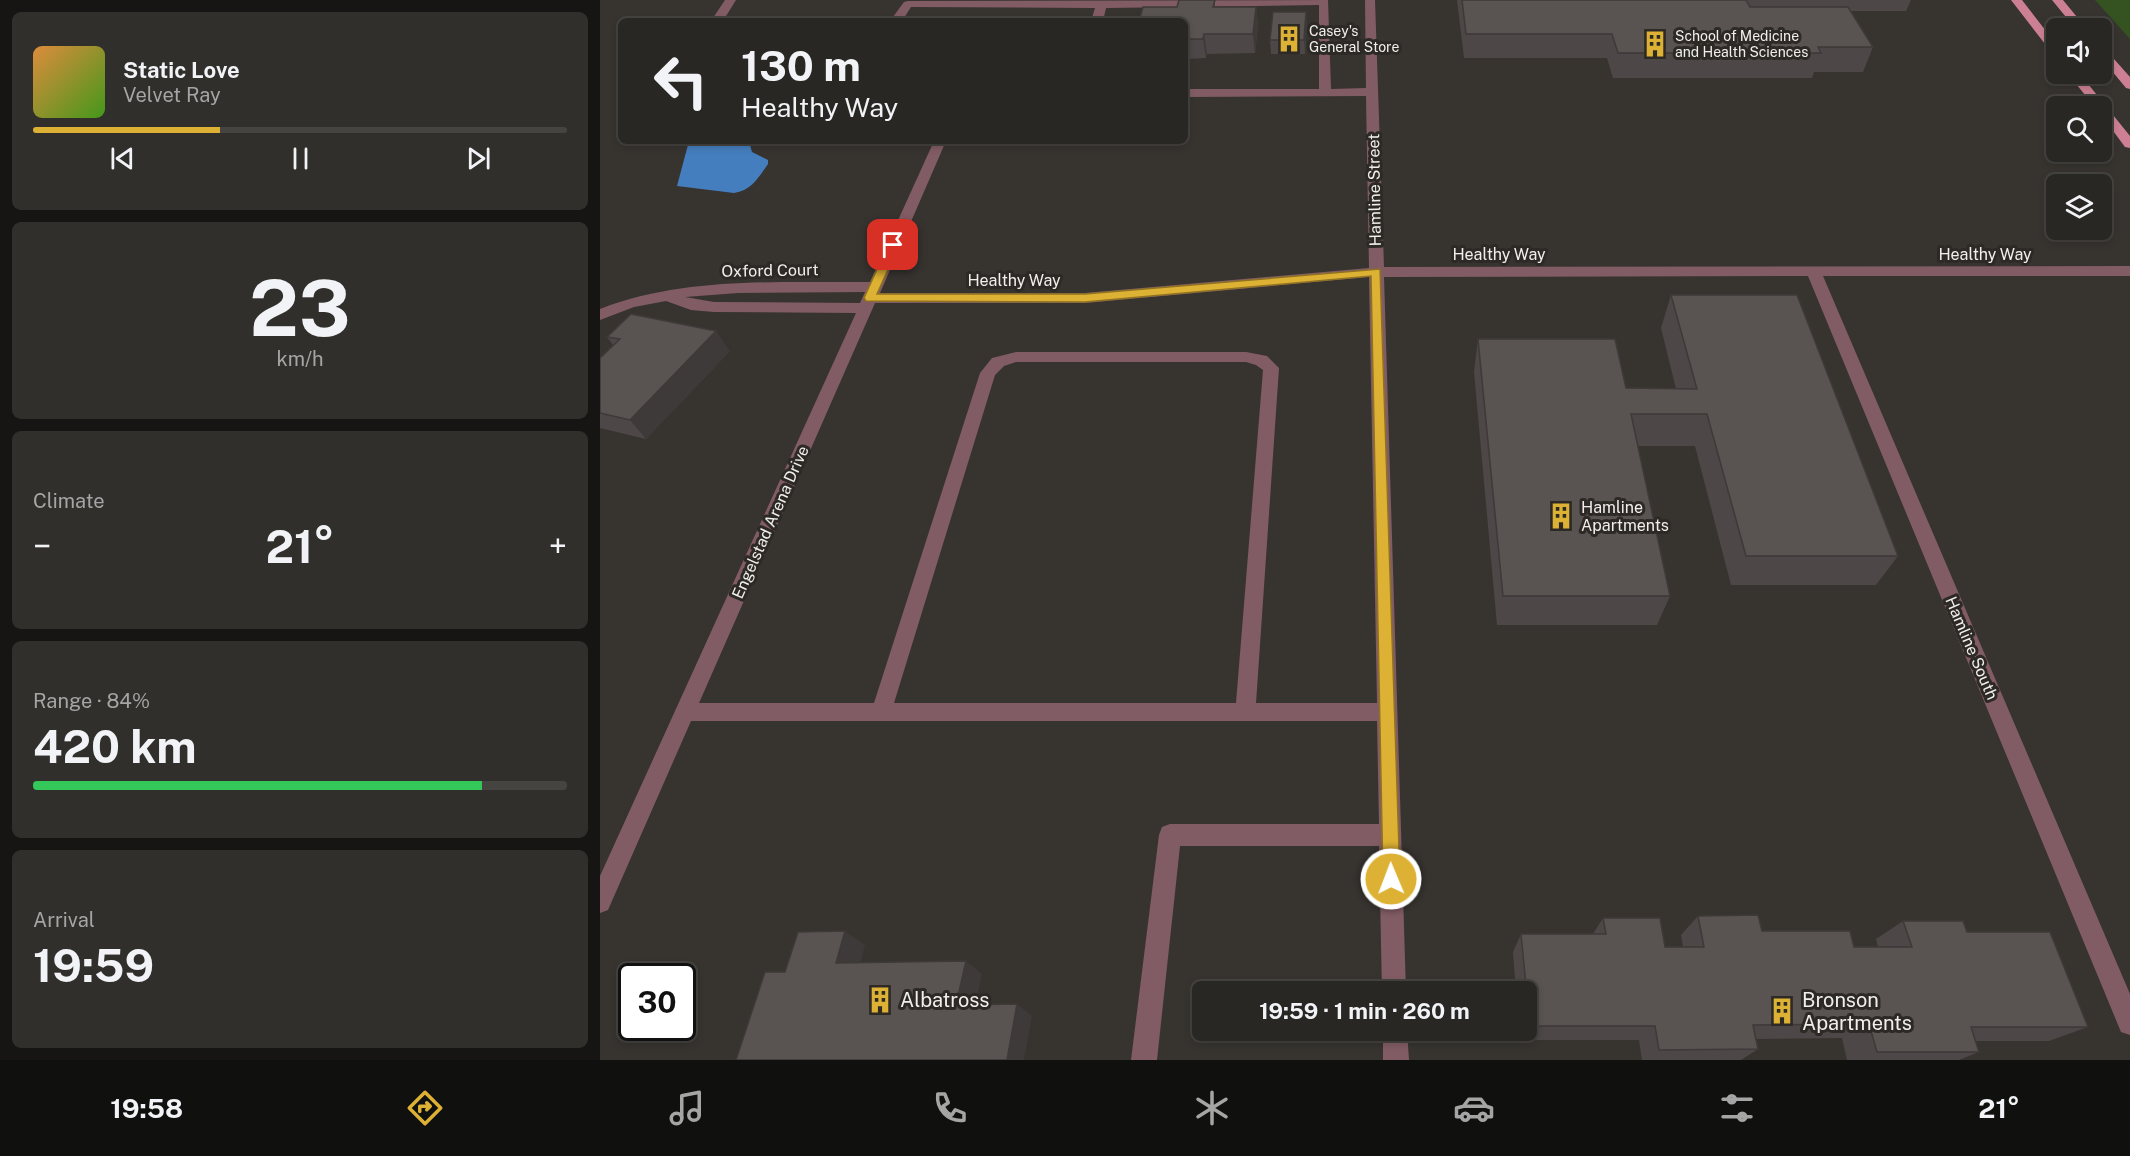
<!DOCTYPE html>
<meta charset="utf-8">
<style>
body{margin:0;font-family:"Public Sans",sans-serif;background:#312f2c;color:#f1f3f6;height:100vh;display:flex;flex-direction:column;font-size:22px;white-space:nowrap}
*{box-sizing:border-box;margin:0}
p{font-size:20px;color:#a5a5a6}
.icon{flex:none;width:33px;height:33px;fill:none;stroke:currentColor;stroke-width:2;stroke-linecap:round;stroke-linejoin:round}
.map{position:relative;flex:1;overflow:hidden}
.details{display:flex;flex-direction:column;gap:12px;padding:12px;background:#171514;width:600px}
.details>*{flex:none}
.banner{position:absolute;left:18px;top:18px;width:570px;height:126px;border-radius:9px;box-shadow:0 3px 9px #0003,0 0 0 2px #454441;background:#292724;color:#f1f3f6;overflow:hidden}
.buttons{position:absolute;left:1446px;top:18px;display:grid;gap:12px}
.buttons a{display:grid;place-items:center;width:66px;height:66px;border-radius:9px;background:#292724;box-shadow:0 3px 9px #0003,0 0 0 2px #454441;font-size:30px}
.speed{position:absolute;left:18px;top:963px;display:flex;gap:12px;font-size:30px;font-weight:700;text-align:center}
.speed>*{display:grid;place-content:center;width:78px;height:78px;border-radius:50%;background:#292724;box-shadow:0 3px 9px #0003,0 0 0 2px #454441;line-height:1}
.speed .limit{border:3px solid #111;border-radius:9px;background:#fff;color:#111}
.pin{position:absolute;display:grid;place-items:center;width:51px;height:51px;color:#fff;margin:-26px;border-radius:12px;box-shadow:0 3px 9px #0006}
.me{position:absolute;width:66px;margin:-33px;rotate:359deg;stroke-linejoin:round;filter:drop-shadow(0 0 4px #0008)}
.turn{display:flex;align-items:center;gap:21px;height:126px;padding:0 24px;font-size:27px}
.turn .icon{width:78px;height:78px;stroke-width:2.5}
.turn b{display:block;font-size:42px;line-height:51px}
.big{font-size:45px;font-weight:700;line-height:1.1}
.details .tile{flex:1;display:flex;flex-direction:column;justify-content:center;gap:9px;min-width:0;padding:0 21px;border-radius:9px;background:#312f2c}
.details .dial{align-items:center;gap:0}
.dial b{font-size:78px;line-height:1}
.song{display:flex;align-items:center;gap:18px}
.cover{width:72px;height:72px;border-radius:9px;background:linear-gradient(135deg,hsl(30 70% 55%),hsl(100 70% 35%))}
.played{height:6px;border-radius:3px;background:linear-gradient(90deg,#ddb133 35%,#454441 35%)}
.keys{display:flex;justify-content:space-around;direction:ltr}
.heat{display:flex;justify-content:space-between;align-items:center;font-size:33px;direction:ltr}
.charge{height:9px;border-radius:4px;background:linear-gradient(90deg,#34c759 84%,#454441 0)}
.trip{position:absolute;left:592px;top:981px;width:345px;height:60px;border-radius:9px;background:#292724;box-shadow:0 3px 9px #0003,0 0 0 2px #454441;font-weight:700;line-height:60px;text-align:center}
.tab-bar{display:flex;height:96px;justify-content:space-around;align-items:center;background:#10100e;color:#a5a5a6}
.tab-bar .icon{width:42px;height:42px}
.tab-bar .selected{color:#ddb133}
.tab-bar b{font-size:27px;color:#f1f3f6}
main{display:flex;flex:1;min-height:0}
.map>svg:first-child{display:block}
</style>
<main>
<section class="details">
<div class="tile">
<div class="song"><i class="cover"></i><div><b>Static Love</b><p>Velvet Ray</p></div></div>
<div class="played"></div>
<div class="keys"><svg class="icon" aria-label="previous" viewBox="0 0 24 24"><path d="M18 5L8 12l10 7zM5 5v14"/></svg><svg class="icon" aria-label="pause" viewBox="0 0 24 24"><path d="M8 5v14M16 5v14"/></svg><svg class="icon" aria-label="next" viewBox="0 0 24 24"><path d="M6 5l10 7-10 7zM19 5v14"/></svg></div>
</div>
<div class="tile dial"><b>23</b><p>km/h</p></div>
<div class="tile"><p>Climate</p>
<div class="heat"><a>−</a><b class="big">21°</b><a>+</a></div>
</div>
<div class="tile"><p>Range · 84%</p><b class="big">420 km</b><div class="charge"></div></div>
<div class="tile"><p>Arrival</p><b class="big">19:59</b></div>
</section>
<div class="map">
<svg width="1530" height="1060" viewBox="0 0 1530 1060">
<rect width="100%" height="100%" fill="#373430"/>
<!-- green -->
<path fill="#345321" d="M 1495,0 L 1530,0 L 1530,39 Z"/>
<!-- water -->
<path fill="#457ebe" d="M 89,141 L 149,141 L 152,152 L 168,160 L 168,164 C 158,178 152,190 134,193 L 77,186 Z"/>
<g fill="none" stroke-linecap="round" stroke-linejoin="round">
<!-- minor -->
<path fill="#825c65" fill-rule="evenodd" d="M 125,0 L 136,0 L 123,21 L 111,21 Z
M 728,0 L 731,89 L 766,88 L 765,0 L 775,0 L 784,267 L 1530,266 L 1530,276 L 1223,276 L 1530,994 L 1530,1035 L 1521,1032 L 1208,276 L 784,277 L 806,992 L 782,992 L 779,846 L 580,846 L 557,1060 L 531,1060 L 559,835 L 562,827 L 570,824 L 779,824 L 777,721 L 91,721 L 8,910 L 0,913 L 0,876 L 256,313 L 114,312 L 91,310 L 66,301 L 34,307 L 0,320 L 0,309 C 86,276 179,283 270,282 L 334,141 L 346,141 L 280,293 L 485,293 L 769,268 L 766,96 L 585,97 L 585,89 L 719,89 L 719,5 L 506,8 L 503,21 L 491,21 L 495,8 L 311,7 L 302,21 L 290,21 L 304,2 L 308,1 ZM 769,277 L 777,703 L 656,703 L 679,368 L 667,356 L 646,352 L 416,352 L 392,358 L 380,373 L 274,703 L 99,703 L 275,303 L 485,303 ZM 265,292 L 260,303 L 114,302 L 85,297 L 138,293 ZM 416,362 L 646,362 L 656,365 L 663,370 L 636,703 L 294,703 L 395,375 L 404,366 Z
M 783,1030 L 807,1030 L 809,1060 L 783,1060 Z"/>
<!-- major -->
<path fill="#cd8093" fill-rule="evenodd" d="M 1411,0 L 1422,0 L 1456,44 L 1456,54 L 1452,53 Z
M 1452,0 L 1463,0 L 1486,28 L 1475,28 Z
M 1502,49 L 1506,50 L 1530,77 L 1530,89 L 1526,88 L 1502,59 Z
M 1468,74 L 1480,74 L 1530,136 L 1530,148 L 1525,147 L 1502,116 L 1502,106 L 1494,106 Z"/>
</g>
<!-- wall -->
<path fill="#4d4747" d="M 615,0 L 615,7 L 656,7 L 658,26 L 655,53 L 607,54 L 606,58 L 585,59 L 585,21 L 577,7 Z
M 857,0 L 1311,0 L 1306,11 L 1251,11 L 1273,47 L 1263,72 L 1214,72 L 1212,78 L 1013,78 L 1007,58 L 864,58 Z
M 706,12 L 707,25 L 705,54 L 671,54 L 670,40 Z
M 1071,295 L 1298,556 L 1276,585 L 1131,585 L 1095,446 L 1038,446 L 1070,596 L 1057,625 L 897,625 L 874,372 L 878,339 L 1026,388 L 1076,389 L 1061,328 Z
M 7,337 L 130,351 L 46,439 L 0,428 L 0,358 L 13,345 Z
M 1098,916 L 1162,931 L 1254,947 L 1278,947 L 1276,939 L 1303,921 L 1367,932 L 1488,1027 L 1449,1041 L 1375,1041 L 1379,1052 L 1359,1060 L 1247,1060 L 1242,1038 L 1156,1039 L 1158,1049 L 1141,1060 L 1042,1060 L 1039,1040 L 921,1040 L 920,1030 L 927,1030 L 927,992 L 916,992 L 913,952 L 921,934 L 993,934 L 1003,918 L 1065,947 L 1083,947 L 1081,935 Z"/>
<!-- shaded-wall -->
<path fill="#3e3a39" d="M 656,7 L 658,26 L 655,53 L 653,34 Z
M 706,12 L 707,25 L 705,54 L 704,40 Z
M 604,34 L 607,54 L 606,58 L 603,39 Z
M 116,331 L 130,351 L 46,439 L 30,420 Z
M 245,931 L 265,945 L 257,976 L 236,963 Z
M 366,961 L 382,974 L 373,1017 L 356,1005 Z
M 417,1004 L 432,1016 L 424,1060 L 407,1060 Z"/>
<!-- building -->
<path fill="#595352" stroke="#3e3a39" stroke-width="1.5" d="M 579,0 L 615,0 L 613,7 L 656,7 L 653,34 L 604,34 L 603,39 L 585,39 L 585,21 L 539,21 L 543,7 L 577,7 Z
M 862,0 L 1146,0 L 1150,7 L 1248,7 L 1273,47 L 1218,47 L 1221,53 L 1018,53 L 1012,34 L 866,34 Z
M 673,12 L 706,12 L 704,40 L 670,40 Z
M 1071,295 L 1197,295 L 1298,556 L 1146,556 L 1107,414 L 1031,414 L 1070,596 L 903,596 L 878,339 L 1015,339 L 1026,388 L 1097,389 Z
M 31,314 L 116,331 L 30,420 L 0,413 L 0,358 L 20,339 L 7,337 Z
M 1158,915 L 1162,931 L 1250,931 L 1254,947 L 1312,947 L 1303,921 L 1363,921 L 1367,932 L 1450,932 L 1488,1027 L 1371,1027 L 1379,1052 L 1277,1052 L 1269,1024 L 1153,1025 L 1158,1049 L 1059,1050 L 1055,1026 L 930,1026 L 921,934 L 1006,934 L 1003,918 L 1060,918 L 1065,947 L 1104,947 L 1098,916 Z
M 245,931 L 236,963 L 366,961 L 356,1005 L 417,1004 L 407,1060 L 136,1060 L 165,972 L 185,972 L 198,932 Z"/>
<!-- route -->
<path fill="#ddb133" stroke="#907321" stroke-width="1.5" d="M 293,242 L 299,245 L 277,294 L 485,294 L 780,269 L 800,879 L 797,885 L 791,887 L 785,885 L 783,879 L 771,276 L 485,302 L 266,301 L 264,298 L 288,245 Z"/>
<!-- icons -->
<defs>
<g id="building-bare" transform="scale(2.07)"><path d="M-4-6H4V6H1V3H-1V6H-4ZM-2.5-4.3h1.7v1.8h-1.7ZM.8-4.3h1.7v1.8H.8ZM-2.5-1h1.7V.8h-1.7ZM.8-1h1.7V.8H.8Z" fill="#ddb133" stroke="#2d2a26" stroke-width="2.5" paint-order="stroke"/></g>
</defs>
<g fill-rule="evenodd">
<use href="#building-bare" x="689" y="39"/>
<use href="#building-bare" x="1055" y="44"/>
<use href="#building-bare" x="961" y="516"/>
<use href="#building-bare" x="280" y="1000"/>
<use href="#building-bare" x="1182" y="1011"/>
</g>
<g text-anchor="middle" stroke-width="6" stroke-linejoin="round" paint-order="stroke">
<!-- far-poi labels -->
<g font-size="14" fill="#f1efec" stroke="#2d2a26" text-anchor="start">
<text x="709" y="36">Casey's<tspan x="709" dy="16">General Store</tspan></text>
<text x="1075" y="41">School of Medicine<tspan x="1075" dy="16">and Health Sciences</tspan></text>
</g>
<!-- street labels -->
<g font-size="16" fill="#f1efec" stroke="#2d2a26">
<text transform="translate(774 190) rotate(-91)" y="6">Hamline Street</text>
<text x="899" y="260">Healthy Way</text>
<text x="1385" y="260">Healthy Way</text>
<text transform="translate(170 270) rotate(-1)" y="6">Oxford Court</text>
<text x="414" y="286">Healthy Way</text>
<text transform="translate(170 522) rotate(-66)" y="6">Engelstad Arena Drive</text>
<text transform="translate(1372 648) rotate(67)" y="6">Hamline South</text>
</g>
<!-- poi labels -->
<g font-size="16" fill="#f1efec" stroke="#2d2a26" text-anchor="start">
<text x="981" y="513">Hamline<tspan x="981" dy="18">Apartments</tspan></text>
</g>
<!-- near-poi labels -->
<g font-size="20" fill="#f1efec" stroke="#2d2a26" text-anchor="start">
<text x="300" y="1007">Albatross</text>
<text x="1202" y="1007">Bronson<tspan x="1202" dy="23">Apartments</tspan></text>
</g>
</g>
</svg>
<div class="buttons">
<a><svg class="icon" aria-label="sound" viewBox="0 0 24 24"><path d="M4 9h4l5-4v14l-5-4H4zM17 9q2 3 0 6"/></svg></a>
<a><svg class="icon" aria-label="search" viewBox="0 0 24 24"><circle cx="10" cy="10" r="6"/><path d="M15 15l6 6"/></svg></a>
<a><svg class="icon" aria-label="layers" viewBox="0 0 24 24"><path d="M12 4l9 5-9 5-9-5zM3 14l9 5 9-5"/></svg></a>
</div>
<div class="speed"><div class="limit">30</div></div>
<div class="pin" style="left:293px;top:245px;background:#d93025"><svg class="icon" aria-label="arrive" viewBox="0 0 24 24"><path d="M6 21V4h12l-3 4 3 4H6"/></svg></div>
<svg class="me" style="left:791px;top:879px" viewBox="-20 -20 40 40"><circle r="17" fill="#ddb133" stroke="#fff" stroke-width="3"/><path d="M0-11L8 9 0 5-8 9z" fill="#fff"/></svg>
<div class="trip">19:59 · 1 min · 260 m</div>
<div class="banner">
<div class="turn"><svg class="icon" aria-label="left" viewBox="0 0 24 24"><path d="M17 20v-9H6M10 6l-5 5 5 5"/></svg><div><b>130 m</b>Healthy Way</div></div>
</div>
</div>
</main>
<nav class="tab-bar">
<b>19:58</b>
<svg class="icon selected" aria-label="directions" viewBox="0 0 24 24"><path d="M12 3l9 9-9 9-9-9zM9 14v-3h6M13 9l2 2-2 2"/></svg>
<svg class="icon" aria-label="music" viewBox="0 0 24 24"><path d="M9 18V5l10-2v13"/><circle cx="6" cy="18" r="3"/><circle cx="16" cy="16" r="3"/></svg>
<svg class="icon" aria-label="phone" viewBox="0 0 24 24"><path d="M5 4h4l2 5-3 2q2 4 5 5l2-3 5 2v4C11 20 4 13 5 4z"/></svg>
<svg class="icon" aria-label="climate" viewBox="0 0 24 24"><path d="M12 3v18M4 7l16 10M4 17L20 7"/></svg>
<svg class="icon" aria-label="car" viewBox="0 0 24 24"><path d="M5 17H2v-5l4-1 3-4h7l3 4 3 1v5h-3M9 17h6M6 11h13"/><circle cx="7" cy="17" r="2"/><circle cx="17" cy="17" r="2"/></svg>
<svg class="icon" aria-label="filters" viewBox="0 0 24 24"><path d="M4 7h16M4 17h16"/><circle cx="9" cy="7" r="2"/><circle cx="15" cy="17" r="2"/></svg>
<b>21°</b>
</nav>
